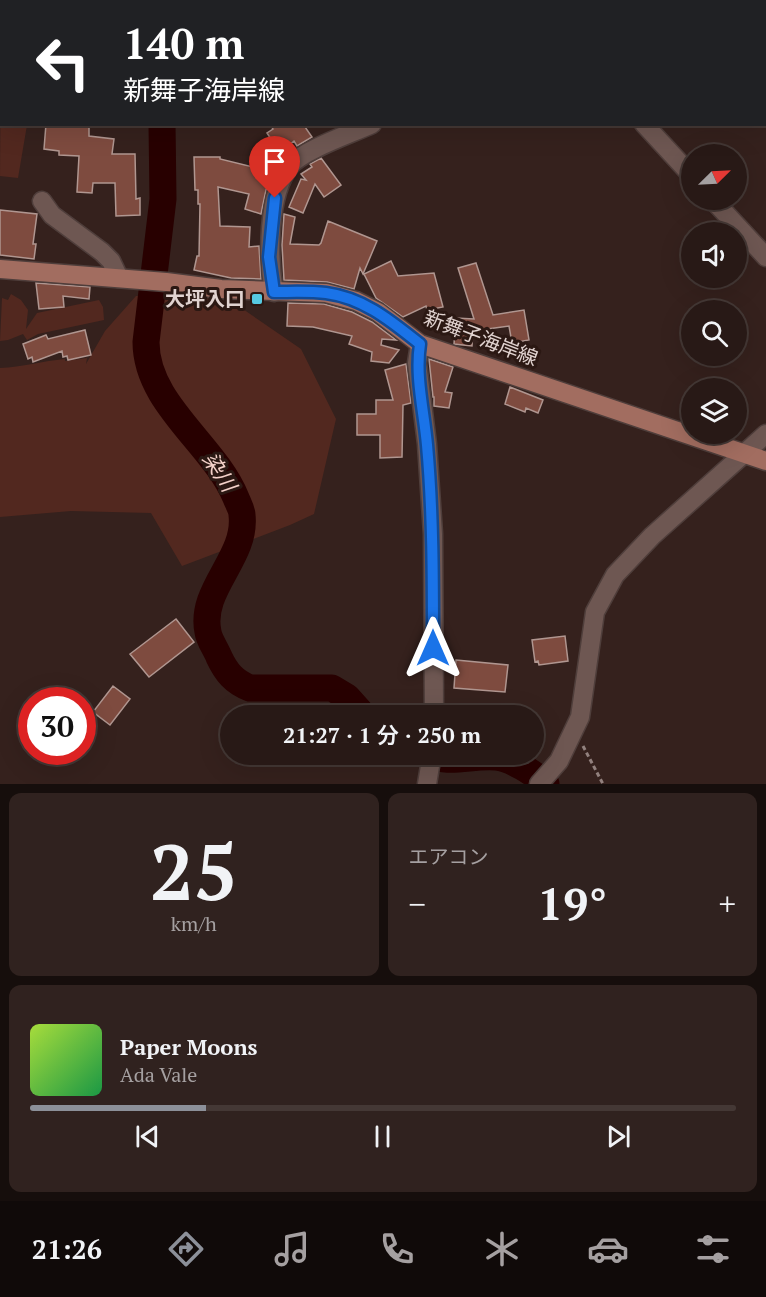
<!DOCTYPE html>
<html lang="ja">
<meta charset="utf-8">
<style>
body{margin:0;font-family:"PT Serif","Noto Sans JP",serif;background:#30221f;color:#f1f3f6;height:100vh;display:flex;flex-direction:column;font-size:22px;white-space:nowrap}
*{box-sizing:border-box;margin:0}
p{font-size:20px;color:#a5a0a1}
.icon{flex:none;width:33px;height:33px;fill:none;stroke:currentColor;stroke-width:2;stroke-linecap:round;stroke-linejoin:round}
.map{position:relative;height:784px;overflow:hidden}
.drawer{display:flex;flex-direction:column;gap:9px;padding:9px;background:#160e0c;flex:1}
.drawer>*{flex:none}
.hud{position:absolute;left:0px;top:0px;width:766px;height:126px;box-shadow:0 6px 24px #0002,0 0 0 2px #443835;background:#202124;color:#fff;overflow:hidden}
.needle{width:39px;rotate:66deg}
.buttons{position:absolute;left:681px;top:144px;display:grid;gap:12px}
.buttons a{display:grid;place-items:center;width:66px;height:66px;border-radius:50%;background:#281916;box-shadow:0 6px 24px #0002,0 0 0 2px #443835;font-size:30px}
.speed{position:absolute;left:18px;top:687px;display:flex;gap:12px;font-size:30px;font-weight:700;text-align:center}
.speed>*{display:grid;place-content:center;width:78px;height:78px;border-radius:50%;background:#281916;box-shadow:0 6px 24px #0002,0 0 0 2px #443835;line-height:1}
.speed .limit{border:9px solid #d22;background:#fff;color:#111}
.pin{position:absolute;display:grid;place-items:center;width:51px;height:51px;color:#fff;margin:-62px -26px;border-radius:50% 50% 50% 0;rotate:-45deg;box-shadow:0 0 6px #0007}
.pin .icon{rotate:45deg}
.me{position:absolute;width:66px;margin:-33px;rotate:0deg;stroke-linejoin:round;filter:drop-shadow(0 0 4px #0008)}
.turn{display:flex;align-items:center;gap:21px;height:126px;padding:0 24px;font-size:27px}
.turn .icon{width:78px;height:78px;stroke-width:2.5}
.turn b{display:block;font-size:42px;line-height:51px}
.big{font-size:45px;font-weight:600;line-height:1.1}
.drawer .card{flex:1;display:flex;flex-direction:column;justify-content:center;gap:9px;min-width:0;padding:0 21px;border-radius:12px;background:#30221f}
.drawer .dial{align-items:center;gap:0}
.dial b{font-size:78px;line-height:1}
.song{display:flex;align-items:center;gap:18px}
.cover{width:72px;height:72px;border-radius:9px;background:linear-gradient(135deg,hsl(80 70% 55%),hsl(140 70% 35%))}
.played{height:6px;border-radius:3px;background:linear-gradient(90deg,#8c9099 25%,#443835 25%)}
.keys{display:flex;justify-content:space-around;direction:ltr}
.heat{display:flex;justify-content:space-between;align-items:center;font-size:33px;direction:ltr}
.drawer .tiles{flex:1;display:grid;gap:9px;grid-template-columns:1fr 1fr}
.card:last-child{grid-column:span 2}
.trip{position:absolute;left:220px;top:705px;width:324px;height:60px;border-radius:30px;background:#281916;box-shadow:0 6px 24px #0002,0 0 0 2px #443835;font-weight:600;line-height:60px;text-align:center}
.tabs{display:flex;height:96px;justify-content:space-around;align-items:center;background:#100a09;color:#a5a0a1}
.tabs .icon{width:42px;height:42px}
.tabs .current{color:#8c9099}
.tabs b{font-size:27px;color:#f1f3f6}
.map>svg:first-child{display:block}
</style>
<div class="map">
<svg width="766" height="784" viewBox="0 0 766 784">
<rect width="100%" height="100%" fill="#35211d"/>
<!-- green -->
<path fill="#52281f" d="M 51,0 L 141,0 L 142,1 L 50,1 Z
M 1,30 L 2,124 L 27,125 L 18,178 L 0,176 Z
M 11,294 L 21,300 L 28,310 L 26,329 L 37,313 L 99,300 L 103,307 L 104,320 L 38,334 L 27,340 L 23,334 L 8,340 L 0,341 L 2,298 L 8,300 Z
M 189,294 L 237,305 L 301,349 L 336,419 L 314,514 L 290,525 L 182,566 L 151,513 L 71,511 L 0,517 L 0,368 C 22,367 43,361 65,359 L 65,361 L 87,358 L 86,364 L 105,331 L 136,296 Z"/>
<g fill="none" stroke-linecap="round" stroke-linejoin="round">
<!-- river -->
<path stroke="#280000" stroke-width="27" d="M 160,0 L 160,2
M 162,124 L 163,199 L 146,342 C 146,404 214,444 236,498 C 238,503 242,510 242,515 C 247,558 199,589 208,632 C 209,640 216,649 219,657 C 226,672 234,682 250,688 L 332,688 L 347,697 L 364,716
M 425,754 C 450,765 470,755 496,757 C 511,758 535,774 546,784"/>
</g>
<!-- building -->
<path fill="#7e4b3f" stroke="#b09690" stroke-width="1.5" d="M 46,124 L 89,127 L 89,136 L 114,139 L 112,154 L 135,154 L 136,199 L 140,198 L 140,215 L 116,216 L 115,183 L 93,183 L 92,193 L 77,192 L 79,156 L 59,155 L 59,151 L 44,149 Z
M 270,124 L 303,124 L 312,137 L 297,146 L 294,141 L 284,149 L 278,140 L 274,144 L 267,133 L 273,129 Z
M 194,157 L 220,157 L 220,159 L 273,172 L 266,190 L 261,214 L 245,209 L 249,194 L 218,187 L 220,226 L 250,227 L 249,247 L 259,246 L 261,279 L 231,278 L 194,270 L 197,256 L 199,256 L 200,204 L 198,204 L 198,190 L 195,190 Z
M 321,158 L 341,185 L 324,197 L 315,184 L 303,213 L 289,207 L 301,179 L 306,180 L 301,174 L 312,167 L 310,164 Z
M 0,210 L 37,214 L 33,244 L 36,244 L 34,259 L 0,255 Z
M 284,214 L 295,217 L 290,244 L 319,245 L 321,243 L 328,221 L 377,241 L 363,274 L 360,268 L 354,289 L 327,282 L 284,280 L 282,245 Z
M 391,261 L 398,276 L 434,273 L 443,307 L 427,310 L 426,306 L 403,317 L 376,298 L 364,274 Z
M 476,263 L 493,315 L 524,310 L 529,340 L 512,343 L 509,326 L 473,331 L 472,346 L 454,344 L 456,318 L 474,319 L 458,268 Z
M 36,283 L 90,287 L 89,299 L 63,296 L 64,307 L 39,309 Z
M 288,303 L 324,304 L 352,312 L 372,322 L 396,340 L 382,339 L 381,345 L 399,350 L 389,363 L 371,361 L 372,352 L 349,344 L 352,336 L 313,327 L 287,326 Z
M 85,330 L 91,355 L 68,360 L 67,356 L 63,357 L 62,351 L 33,362 L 32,357 L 28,359 L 23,344 L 46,335 L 48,339 Z
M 429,359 L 453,367 L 445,392 L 452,393 L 449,408 L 434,406 L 434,397 L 433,397 Z
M 406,364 L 411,403 L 403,405 L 402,457 L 380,458 L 380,435 L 357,435 L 357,414 L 376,414 L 376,400 L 393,400 L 385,370 Z
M 510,387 L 543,400 L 538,413 L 526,408 L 525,412 L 505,404 Z
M 176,619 L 194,642 L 149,677 L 130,654 Z
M 565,636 L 568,661 L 539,665 L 538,661 L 535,662 L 532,640 Z
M 456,660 L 508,665 L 505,692 L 454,688 Z
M 113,686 L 130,699 L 110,725 L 93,712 Z"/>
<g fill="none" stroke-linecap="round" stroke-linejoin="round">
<!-- minor casing -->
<g stroke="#4f3e3b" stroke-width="21">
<path id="minor" d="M 528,2 L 529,0
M 644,124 L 692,176
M 713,200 L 766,257
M 42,201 L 52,215 L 102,252 L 111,261 L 119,278
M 274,292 C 268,258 267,194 290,166 C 302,150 353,133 372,124
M 420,344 L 417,363 L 427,444 L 433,534 L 434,716
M 427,784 L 432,754
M 539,784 L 559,761 L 580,717 L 595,612 L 615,575 L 652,536 L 766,434"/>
</g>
<!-- major casing -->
<g stroke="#4f3e3b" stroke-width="21">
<path id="major" d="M 0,269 L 166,282 L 221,289 L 326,293 L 356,301 L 378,312 L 420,344 L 766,461"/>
</g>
<!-- path -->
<path stroke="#92817e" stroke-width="3" stroke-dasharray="4.5 3" stroke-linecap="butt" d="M 583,746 L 603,784"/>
<!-- minor -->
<use href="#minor" stroke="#6e5752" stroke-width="18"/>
<!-- major -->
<use href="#major" stroke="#a26d60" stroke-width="18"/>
</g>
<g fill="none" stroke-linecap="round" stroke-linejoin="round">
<!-- route casing -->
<g stroke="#114b97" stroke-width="15">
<path id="route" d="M 275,198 L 269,257 L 274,292 C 291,292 309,291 326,293 C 364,298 391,321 420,344 C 415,377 424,411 427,445 C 433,512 433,580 433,648"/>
</g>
<!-- route -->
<use href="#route" stroke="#1a73e8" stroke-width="10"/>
</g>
<!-- markers -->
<rect fill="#56c9e1" stroke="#2b1813" stroke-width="2" x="251" y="293" width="12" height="12" rx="3"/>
<g text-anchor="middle" stroke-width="6" stroke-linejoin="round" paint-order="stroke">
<!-- poi labels -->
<g font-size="20" font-weight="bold" fill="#e1d3d0" stroke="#2b1813" text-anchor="end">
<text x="245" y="306">大坪入口</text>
</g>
<!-- street labels -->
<g font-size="20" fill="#e1d3d0" stroke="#2b1813">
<text transform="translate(481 338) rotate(21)" y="7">新舞子海岸線</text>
</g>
<!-- water labels -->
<g font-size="21" font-style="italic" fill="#f5d2ca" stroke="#2b1813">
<text transform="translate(219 472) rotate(57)" y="7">染川</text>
</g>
</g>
</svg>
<div class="buttons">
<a><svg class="needle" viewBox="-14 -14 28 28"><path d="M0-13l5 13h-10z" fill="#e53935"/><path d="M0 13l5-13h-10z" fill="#a5a0a1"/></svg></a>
<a><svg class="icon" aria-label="sound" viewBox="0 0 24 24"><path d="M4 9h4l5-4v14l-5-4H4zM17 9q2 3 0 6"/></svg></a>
<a><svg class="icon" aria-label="search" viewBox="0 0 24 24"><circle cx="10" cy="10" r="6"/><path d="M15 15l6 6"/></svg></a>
<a><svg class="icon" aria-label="layers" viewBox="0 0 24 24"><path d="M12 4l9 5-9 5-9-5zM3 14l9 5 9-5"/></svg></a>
</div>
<div class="speed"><div class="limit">30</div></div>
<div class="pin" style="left:275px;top:198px;background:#d93025"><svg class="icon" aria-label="arrive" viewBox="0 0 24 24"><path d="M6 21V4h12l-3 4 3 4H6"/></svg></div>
<svg class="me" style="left:433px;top:648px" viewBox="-20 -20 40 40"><path d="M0-17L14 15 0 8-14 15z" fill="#1a73e8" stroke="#fff" stroke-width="4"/></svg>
<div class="trip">21:27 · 1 分 · 250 m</div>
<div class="hud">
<div class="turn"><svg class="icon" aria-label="left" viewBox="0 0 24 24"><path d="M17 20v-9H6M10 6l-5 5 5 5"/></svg><div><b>140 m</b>新舞子海岸線</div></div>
</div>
</div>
<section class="drawer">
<div class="tiles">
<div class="card dial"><b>25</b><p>km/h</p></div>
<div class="card"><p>エアコン</p>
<div class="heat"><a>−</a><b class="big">19°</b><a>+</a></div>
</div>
<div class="card">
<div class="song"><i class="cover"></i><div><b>Paper Moons</b><p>Ada Vale</p></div></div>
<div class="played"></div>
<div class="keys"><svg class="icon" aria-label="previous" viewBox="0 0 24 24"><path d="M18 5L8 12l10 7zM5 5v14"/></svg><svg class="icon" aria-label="pause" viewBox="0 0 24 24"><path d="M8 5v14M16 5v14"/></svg><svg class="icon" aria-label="next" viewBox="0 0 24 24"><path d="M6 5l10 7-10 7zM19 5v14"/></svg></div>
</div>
</div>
</section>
<nav class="tabs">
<b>21:26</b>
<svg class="icon current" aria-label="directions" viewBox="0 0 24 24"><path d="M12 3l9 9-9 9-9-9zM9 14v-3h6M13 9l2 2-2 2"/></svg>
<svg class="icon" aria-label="music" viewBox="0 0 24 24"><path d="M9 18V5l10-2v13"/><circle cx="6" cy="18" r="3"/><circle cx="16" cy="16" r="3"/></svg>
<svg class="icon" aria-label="phone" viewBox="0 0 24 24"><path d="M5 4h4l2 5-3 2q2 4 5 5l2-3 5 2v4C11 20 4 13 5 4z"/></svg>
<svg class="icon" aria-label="climate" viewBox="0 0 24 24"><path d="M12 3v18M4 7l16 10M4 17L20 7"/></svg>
<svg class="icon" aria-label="car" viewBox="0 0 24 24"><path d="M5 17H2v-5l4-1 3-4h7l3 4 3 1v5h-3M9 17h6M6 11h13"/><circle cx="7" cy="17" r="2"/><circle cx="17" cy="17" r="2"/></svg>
<svg class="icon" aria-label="filters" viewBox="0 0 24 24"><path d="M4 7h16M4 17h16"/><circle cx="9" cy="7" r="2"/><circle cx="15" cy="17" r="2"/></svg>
</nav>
